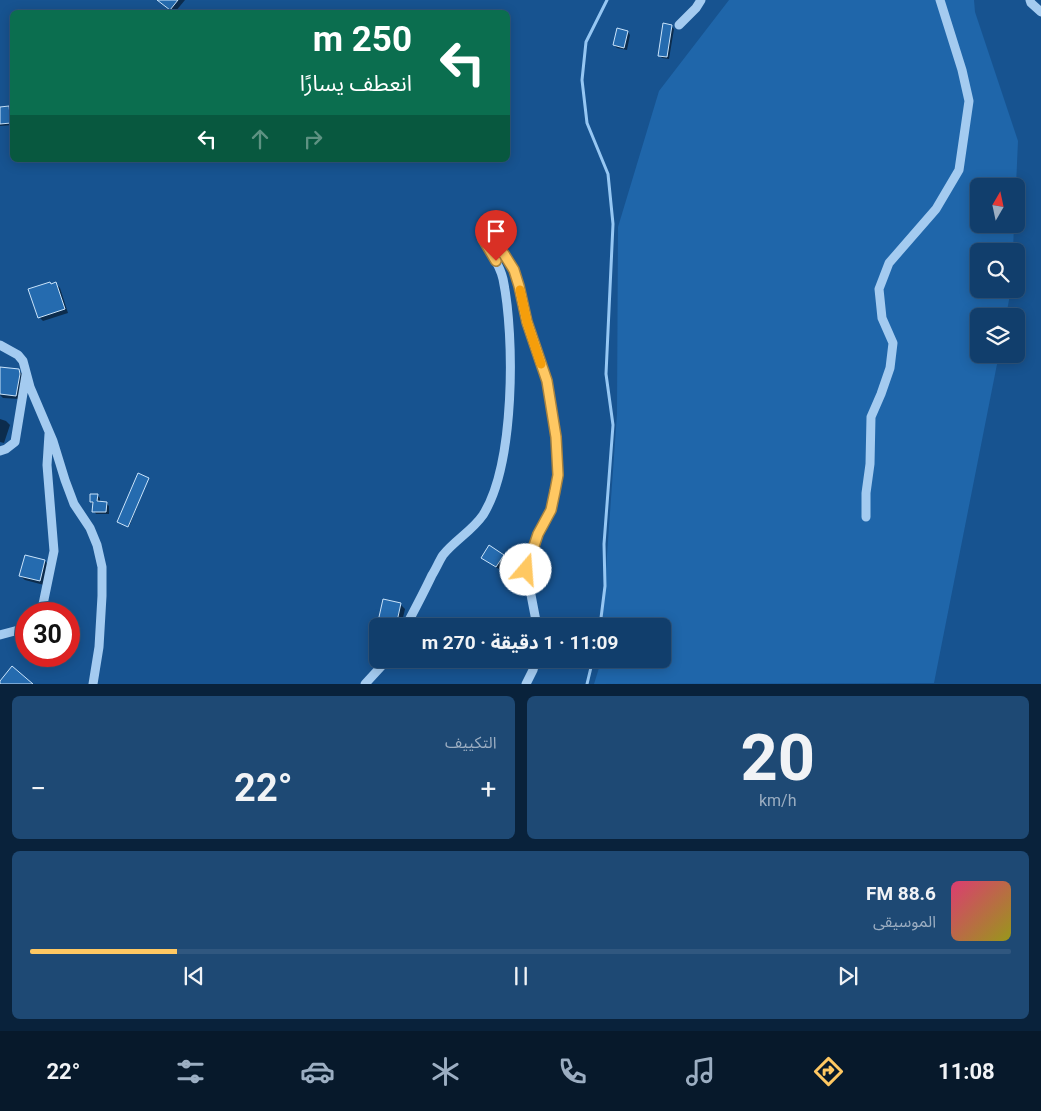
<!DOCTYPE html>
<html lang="ar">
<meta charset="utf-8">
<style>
body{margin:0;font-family:Roboto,"Noto Sans Arabic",sans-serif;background:#1e4974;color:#f1f3f6;direction:rtl;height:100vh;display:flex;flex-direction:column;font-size:19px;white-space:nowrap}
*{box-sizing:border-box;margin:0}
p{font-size:16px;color:#9caec2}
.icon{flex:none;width:28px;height:28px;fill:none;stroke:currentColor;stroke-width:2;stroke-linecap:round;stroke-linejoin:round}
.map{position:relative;height:684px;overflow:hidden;direction:ltr}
.details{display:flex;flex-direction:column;gap:12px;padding:12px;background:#09223b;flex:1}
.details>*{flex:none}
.guide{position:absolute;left:10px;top:10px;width:500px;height:152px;border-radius:8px;box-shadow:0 2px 12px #0003,0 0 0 1px #30577f;direction:rtl;background:#0b6e4f;color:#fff;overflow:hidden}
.needle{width:32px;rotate:9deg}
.tools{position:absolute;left:970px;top:178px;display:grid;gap:10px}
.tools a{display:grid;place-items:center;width:55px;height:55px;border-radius:8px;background:#113e6c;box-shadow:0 2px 12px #0003,0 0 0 1px #30577f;font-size:25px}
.speed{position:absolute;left:15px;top:602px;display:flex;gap:10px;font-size:25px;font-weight:700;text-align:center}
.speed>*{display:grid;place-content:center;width:65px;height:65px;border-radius:50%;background:#113e6c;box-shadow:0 2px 12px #0003,0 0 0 1px #30577f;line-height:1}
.speed .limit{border:8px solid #d22;background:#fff;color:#111}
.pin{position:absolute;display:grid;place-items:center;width:42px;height:42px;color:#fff;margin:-51px -21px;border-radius:50% 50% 50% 0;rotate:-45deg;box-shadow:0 0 5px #0007}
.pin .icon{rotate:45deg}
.me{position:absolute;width:55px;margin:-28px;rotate:18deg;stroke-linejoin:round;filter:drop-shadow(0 0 4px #0008)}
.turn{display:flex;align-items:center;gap:18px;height:105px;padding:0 15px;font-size:22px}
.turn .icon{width:65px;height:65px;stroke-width:2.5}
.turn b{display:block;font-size:35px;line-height:42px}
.lanes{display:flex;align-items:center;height:48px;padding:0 15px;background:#0003;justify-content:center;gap:25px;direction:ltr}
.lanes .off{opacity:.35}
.big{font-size:38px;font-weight:700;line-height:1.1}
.details .widget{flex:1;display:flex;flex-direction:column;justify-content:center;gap:8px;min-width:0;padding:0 18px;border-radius:8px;background:#1e4974}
.details .dial{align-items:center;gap:0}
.dial b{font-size:65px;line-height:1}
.song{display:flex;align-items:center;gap:15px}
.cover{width:60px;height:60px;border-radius:8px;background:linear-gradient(135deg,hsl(340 70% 55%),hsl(60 70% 35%))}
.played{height:5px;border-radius:2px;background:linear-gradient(90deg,#ffc862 15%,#30577f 15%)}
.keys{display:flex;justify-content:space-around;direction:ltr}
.heat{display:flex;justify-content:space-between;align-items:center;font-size:28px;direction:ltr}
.details .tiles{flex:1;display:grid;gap:12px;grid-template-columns:1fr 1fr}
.widget:last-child{grid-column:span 2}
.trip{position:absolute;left:369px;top:618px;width:302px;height:50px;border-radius:8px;background:#113e6c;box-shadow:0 2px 12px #0003,0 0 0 1px #30577f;font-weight:700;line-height:50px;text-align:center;direction:rtl}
.tabs{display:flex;height:80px;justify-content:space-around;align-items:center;background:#07192b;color:#9caec2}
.tabs .icon{width:35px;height:35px}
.tabs .on{color:#ffc862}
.tabs b{font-size:22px;color:#f1f3f6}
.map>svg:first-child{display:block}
</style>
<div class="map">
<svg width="1041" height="684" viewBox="0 0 1041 684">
<rect width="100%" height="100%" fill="#175390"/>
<!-- green -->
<path fill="#1f66aa" d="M 729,0 L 974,0 L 975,12 L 1018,141 L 1016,186 L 979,186 L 979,224 L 1014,224 L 1013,251 L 979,251 L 979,289 L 1011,289 L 1006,316 L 979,316 L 979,354 L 999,354 L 934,683 L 594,684 L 599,668 L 600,659 L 662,659 L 662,626 L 602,626 L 617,414 L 618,227 L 659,91 Z"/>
<!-- shadow -->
<path fill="#0007" d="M 158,0 L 185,0 L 175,12 Z
M 671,26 L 674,29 L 669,59 L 662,58 L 659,55 Z
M 628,32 L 630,35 L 627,50 L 617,48 L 614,45 Z
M 9,107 L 12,110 L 12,125 L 0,126 L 0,108 Z
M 56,284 L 60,288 L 68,313 L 43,321 L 39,317 L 52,285 Z
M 18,370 L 23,375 L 20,399 L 3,398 L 0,395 L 0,378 Z
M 0,419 L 6,421 L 10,425 L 4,443 L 0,442 Z
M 148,479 L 129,527 L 119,523 Z
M 97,495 L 100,498 L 100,503 L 106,503 L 109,506 L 109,514 L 96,514 L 94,511 L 94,505 L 91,502 Z
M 26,556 L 45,561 L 49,566 L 44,585 L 25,580 L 20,576 Z
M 503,556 L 506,558 L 499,569 L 485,560 Z
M 384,601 L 401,605 L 405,609 L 401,626 L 378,626 Z"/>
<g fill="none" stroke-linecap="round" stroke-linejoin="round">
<!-- stream -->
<path stroke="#96c7f3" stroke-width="3" d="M 600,626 L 605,586 L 604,544 L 613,425 L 606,374 L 613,224 L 608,174 L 587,123 L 582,80 L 586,42 L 607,0
M 587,684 L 593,659"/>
</g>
<!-- building -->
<path fill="#256baf" stroke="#cae4fb" d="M 157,0 L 178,0 L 170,10 Z
M 663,23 L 672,25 L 667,57 L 658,56 Z
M 617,28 L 628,31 L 624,48 L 613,45 Z
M 9,106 L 11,123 L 0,124 L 0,107 Z
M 50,282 L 51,284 L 56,282 L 65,309 L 38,318 L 28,289 Z
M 0,367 L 19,369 L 20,374 L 16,396 L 0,394 Z
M 138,473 L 149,478 L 128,527 L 117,522 Z
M 90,494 L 98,494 L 97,501 L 107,502 L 106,512 L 92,512 L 93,502 L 90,502 Z
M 489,545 L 504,555 L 496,567 L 481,558 Z
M 25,555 L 45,560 L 40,581 L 19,576 Z
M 383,599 L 401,603 L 396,626 L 377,626 Z
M 12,666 L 33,684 L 0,684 L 0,681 Z"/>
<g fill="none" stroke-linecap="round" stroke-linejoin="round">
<!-- minor -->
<path stroke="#a4cbf0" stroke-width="9" d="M 1030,0 L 1031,3 L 1041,12
M 679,25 L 696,8 L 701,0
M 487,242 L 504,254 L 514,270 L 519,286 L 527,322 L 547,381 L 556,437 L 558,475 L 555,491 L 551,510 L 538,534 L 526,569 L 537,626
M 0,345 L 18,355 L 23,361 L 30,387 L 53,441 L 65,480 L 74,504 L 90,528 L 97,545 L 102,567 L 102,596 L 99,647 L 93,684
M 0,451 L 6,449 L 15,442 L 26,375
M 866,517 L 866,493 L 870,464 L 871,417 L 881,394 L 890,368 L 893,343 L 882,318 L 879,289 L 889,263 L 936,209 L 959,170 L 969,101 L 962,70 L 940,0
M 41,614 L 54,551 L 47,465 L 49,434
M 406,626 C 415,609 424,592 432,575 C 436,569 439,561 443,555 C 455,540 472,531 483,515 C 515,464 515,337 503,279 C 500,265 490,251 483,239
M 0,635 L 26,628
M 365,684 L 388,659
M 526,684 L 533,670 L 536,659"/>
</g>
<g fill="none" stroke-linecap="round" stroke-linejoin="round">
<!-- route casing -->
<g stroke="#a68240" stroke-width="12">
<path id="route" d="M 496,261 L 483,239 L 504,254 L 514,270 L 519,286 L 527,322 L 547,381 L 556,437 L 558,475 L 555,491 L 551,510 L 538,534 L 526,570"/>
</g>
<!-- route -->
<use href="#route" stroke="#ffc862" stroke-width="9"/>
<!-- slow -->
<path stroke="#f59e0b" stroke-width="9" d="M 520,290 L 527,322 L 541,364"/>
</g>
</svg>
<div class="tools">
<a><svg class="needle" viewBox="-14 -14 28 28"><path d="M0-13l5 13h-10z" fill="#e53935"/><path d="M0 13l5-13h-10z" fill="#9caec2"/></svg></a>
<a><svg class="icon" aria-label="search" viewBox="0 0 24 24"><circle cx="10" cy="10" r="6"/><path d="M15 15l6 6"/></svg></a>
<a><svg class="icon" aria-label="layers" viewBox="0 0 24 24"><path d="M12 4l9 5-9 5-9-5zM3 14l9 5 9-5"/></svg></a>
</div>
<div class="speed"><div class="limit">30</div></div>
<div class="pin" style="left:496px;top:261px;background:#d93025"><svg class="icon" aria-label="arrive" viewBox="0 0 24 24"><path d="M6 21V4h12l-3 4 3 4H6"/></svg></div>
<svg class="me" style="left:526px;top:570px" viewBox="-20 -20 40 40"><circle r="19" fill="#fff"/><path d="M0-13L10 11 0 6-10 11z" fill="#ffc862"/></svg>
<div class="trip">11:09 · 1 دقيقة · 270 m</div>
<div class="guide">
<div class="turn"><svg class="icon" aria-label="left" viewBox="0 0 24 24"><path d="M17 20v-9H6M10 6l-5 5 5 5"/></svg><div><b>250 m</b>انعطف يسارًا</div></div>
<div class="lanes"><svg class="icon" aria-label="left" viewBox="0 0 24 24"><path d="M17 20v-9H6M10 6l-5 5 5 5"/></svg><svg class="icon off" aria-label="ahead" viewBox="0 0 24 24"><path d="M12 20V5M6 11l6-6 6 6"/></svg><svg class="icon off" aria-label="right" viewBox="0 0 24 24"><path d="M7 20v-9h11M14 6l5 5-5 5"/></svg></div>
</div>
</div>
<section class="details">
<div class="tiles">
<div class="widget dial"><b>20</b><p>km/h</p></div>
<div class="widget"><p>التكييف</p>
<div class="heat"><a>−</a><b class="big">22°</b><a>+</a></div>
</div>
<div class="widget">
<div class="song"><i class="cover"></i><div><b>88.6 FM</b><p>الموسيقى</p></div></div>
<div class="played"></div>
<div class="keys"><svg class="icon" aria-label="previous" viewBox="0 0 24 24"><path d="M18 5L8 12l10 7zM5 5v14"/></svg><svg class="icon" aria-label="pause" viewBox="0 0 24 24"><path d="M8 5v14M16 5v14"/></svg><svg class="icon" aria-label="next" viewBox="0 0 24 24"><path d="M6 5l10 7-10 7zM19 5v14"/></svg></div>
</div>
</div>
</section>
<nav class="tabs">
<b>11:08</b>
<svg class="icon on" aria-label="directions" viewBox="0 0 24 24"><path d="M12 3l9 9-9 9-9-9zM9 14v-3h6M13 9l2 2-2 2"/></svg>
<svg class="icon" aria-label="music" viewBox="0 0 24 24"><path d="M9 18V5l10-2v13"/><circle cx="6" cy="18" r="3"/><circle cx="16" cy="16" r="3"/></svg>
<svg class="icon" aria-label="phone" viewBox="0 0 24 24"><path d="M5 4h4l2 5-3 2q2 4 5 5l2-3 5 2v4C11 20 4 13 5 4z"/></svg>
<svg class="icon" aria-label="climate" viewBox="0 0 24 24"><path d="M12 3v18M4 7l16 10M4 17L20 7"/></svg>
<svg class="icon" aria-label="car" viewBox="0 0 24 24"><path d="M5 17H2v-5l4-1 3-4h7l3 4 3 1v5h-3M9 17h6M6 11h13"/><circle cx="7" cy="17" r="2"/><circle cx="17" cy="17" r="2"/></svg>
<svg class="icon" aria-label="filters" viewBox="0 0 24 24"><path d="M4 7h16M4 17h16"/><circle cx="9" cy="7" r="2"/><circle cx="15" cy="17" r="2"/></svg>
<b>22°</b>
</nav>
